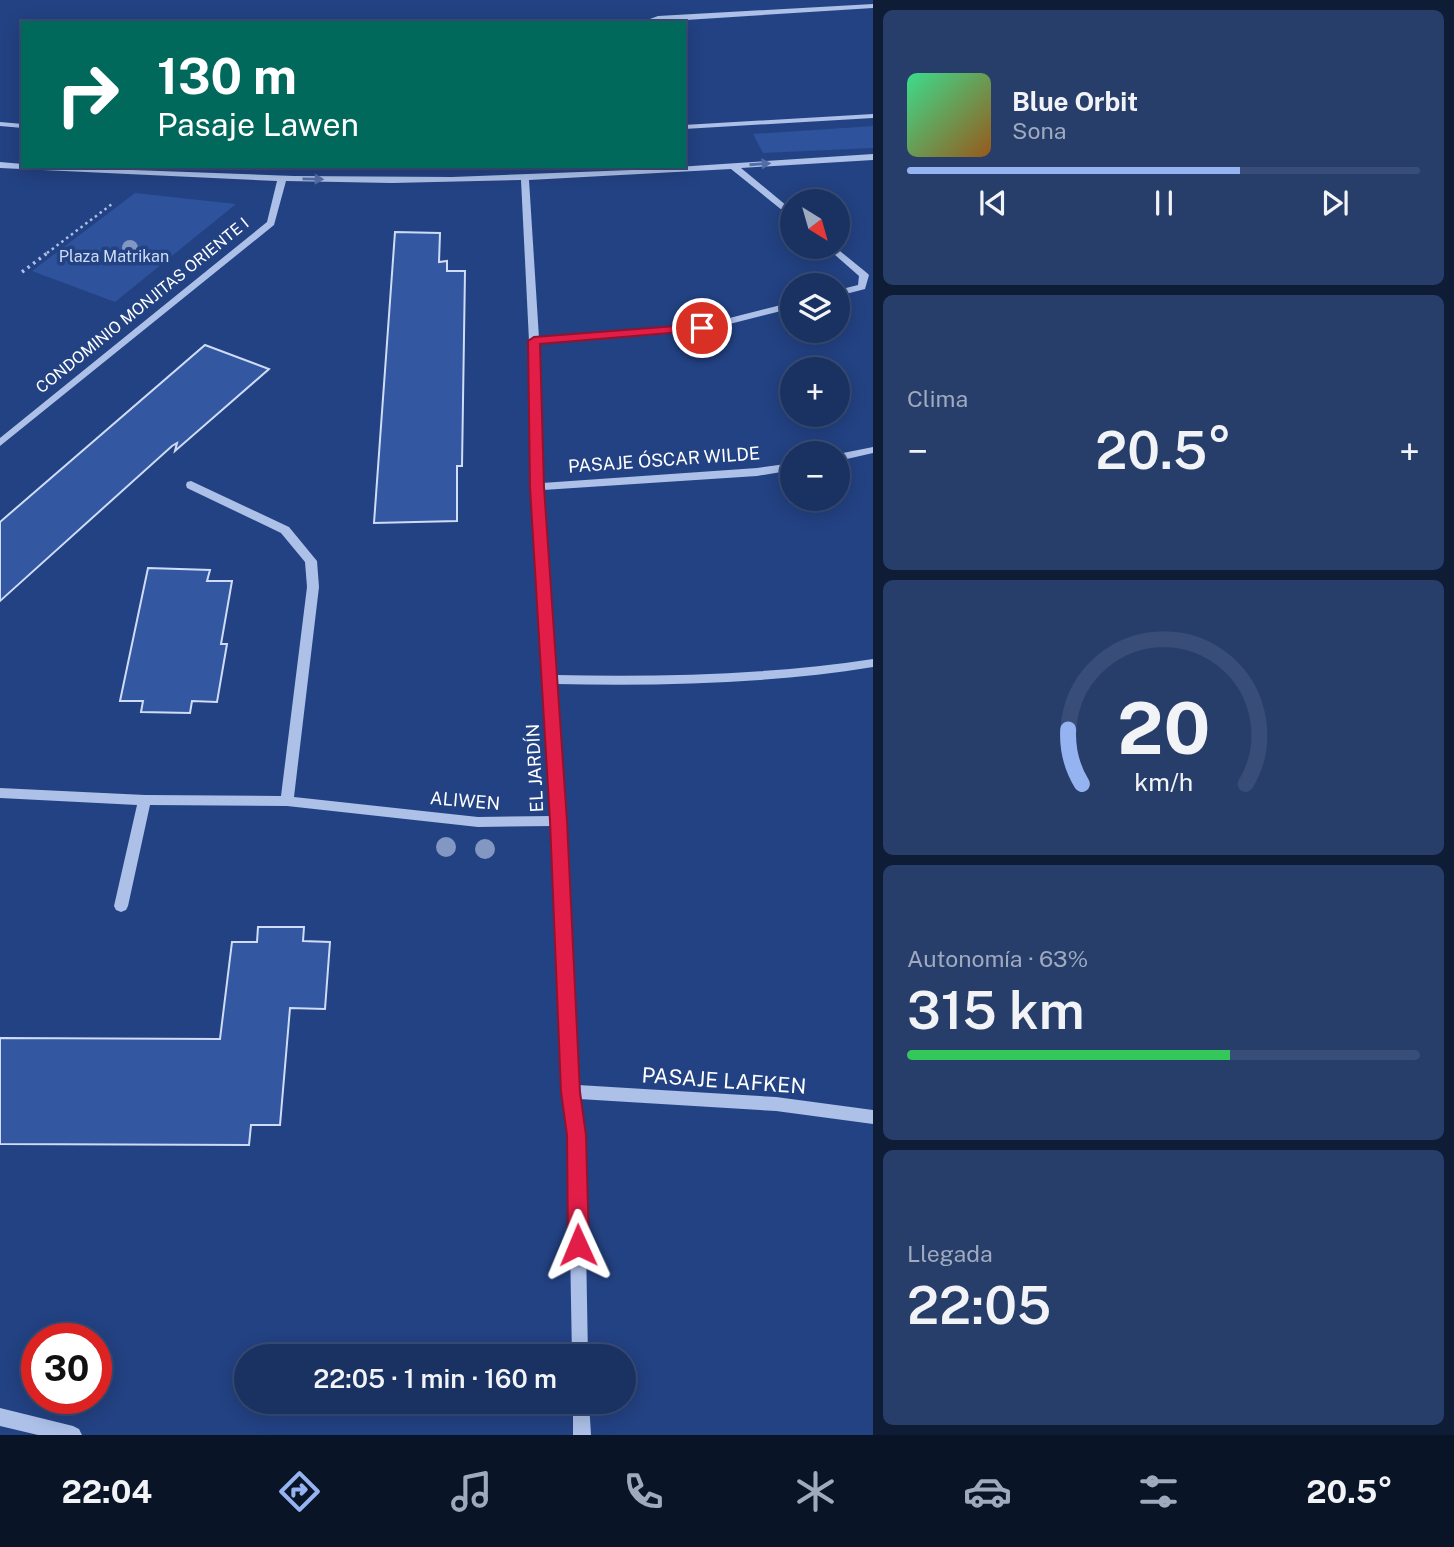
<!DOCTYPE html>
<html lang="es">
<meta charset="utf-8">
<style>
body{margin:0;font-family:"Public Sans",sans-serif;background:#273e6b;color:#f1f3f6;height:100vh;display:flex;flex-direction:column;font-size:26px;white-space:nowrap}
*{box-sizing:border-box;margin:0}
p{font-size:23px;color:#9faabe}
.icon{flex:none;width:38px;height:38px;fill:none;stroke:currentColor;stroke-width:2;stroke-linecap:round;stroke-linejoin:round}
.map{position:relative;flex:1;overflow:hidden}
.drawer{display:flex;flex-direction:column;gap:10px;padding:10px;background:#0e1c36;width:581px}
.drawer>*{flex:none}
.hud{position:absolute;left:21px;top:21px;width:665px;height:147px;border-radius:0px;box-shadow:0 4px 18px #0003,0 0 0 2px #384d77;background:#00695c;color:#fff;overflow:hidden}
.needle{width:46px;rotate:143deg}
.controls{position:absolute;left:780px;top:189px;display:grid;gap:14px}
.controls a{display:grid;place-items:center;width:70px;height:70px;border-radius:50%;background:#1a3262;box-shadow:0 4px 18px #0003,0 0 0 2px #384d77;font-size:35px}
.speed{position:absolute;left:21px;top:1323px;display:flex;gap:14px;font-size:35px;font-weight:700;text-align:center}
.speed>*{display:grid;place-content:center;width:91px;height:91px;border-radius:50%;background:#1a3262;box-shadow:0 4px 18px #0003,0 0 0 2px #384d77;line-height:1}
.speed .limit{border:10px solid #d22;background:#fff;color:#111}
.pin{position:absolute;display:grid;place-items:center;width:60px;height:60px;color:#fff;margin:-30px;border:4px solid #fff;border-radius:50%;box-shadow:0 2px 7px #0007}
.me{position:absolute;width:77px;margin:-38px;rotate:359deg;stroke-linejoin:round;filter:drop-shadow(0 0 5px #0008)}
.turn{display:flex;align-items:center;gap:24px;height:147px;padding:0 21px;font-size:32px}
.turn .icon{width:91px;height:91px;stroke-width:2.5}
.turn b{display:block;font-size:49px;line-height:60px}
.big{font-size:52px;font-weight:600;line-height:1.1}
.drawer .tile{flex:1;display:flex;flex-direction:column;justify-content:center;gap:10px;min-width:0;padding:0 24px;border-radius:10px;background:#273e6b}
.drawer .dial{align-items:center;gap:0}
.dial svg{height:182px;overflow:visible;fill:none;stroke:#384d77;stroke-width:7;stroke-linecap:round;text-anchor:middle}
.dial text{fill:#f1f3f6;stroke:none}
.song{display:flex;align-items:center;gap:21px}
.cover{width:84px;height:84px;border-radius:10px;background:linear-gradient(135deg,hsl(150 70% 55%),hsl(30 70% 35%))}
.played{height:7px;border-radius:4px;background:linear-gradient(90deg,#95b2f1 65%,#384d77 65%)}
.keys{display:flex;justify-content:space-around;direction:ltr}
.heat{display:flex;justify-content:space-between;align-items:center;font-size:38px;direction:ltr}
.charge{height:10px;border-radius:5px;background:linear-gradient(90deg,#34c759 63%,#384d77 0)}
.trip{position:absolute;left:234px;top:1344px;width:402px;height:70px;border-radius:35px;background:#1a3262;box-shadow:0 4px 18px #0003,0 0 0 2px #384d77;font-weight:600;line-height:70px;text-align:center}
.tabs{display:flex;height:112px;justify-content:space-around;align-items:center;background:#0a1427;color:#9faabe}
.tabs .icon{width:49px;height:49px}
.tabs .on{color:#95b2f1}
.tabs b{font-size:32px;color:#f1f3f6}
main{display:flex;flex:1;min-height:0}
.map>svg:first-child{display:block}
</style>
<main>
<div class="map">
<svg width="873" height="1435" viewBox="0 0 873 1435">
<rect width="100%" height="100%" fill="#234283"/>
<!-- green -->
<path fill="#2e529b" d="M 873,126 L 873,148 L 763,153 L 753,134 Z
M 135,193 L 236,204 L 115,302 L 32,271 Z"/>
<!-- building -->
<path fill="#3357a0" stroke="#cfdcf6" stroke-width="2" d="M 395,232 L 440,233 L 439,262 L 447,261 L 447,271 L 465,271 L 462,466 L 457,466 L 457,521 L 374,523 Z
M 205,345 L 269,369 L 175,451 L 177,443 L 172,446 L 0,601 L 0,522 Z
M 148,568 L 210,570 L 207,581 L 232,581 L 221,644 L 227,644 L 217,702 L 192,701 L 190,713 L 141,712 L 143,701 L 120,701 Z
M 258,927 L 304,927 L 303,941 L 330,942 L 325,1009 L 290,1008 L 280,1125 L 251,1125 L 249,1145 L 0,1144 L 0,1038 L 220,1039 L 232,942 L 257,942 Z"/>
<g fill="none" stroke-linecap="round" stroke-linejoin="round">
<!-- path-far1 -->
<path stroke="#acc0e8" stroke-width="2.5" stroke-dasharray="2.5 3.5" stroke-linecap="butt" d="M 47,253 L 112,204"/>
<!-- path -->
<path stroke="#acc0e8" stroke-width="3.5" stroke-dasharray="2.5 4.5" stroke-linecap="butt" d="M 22,272 L 50,251"/>
<!-- minor -->
<path fill="#acc0e8" fill-rule="evenodd" d="M 873,4 L 873,8 L 639,23 L 658,16 Z
M 873,114 L 873,118 L 684,129 L 684,125 Z
M 0,122 L 23,124 L 23,128 L 0,126 Z
M 873,154 L 873,160 L 741,168 L 793,211 L 793,219 L 731,169 L 529,180 L 539,338 L 702,325 L 793,302 L 793,308 L 702,331 L 539,344 L 542,483 L 757,468 L 793,463 L 793,470 L 757,476 L 543,490 L 555,675 C 662,677 767,675 873,659 L 873,667 C 768,684 662,686 556,684 L 565,821 L 578,1085 L 776,1097 L 873,1110 L 873,1124 L 776,1111 L 579,1099 L 584,1135 L 588,1356 L 572,1356 L 568,1135 L 564,1092 L 553,826 L 478,827 L 287,806 L 150,805 L 128,906 L 126,910 L 121,912 L 116,910 L 114,906 L 137,805 L 0,798 L 0,788 L 145,795 L 281,796 L 307,587 L 305,562 L 281,533 L 187,488 L 186,485 L 187,482 L 191,481 L 289,527 L 317,561 L 319,587 L 294,797 L 478,817 L 552,816 L 532,487 L 529,341 L 521,180 L 392,183 L 286,181 L 274,225 L 0,446 L 0,438 L 267,222 L 277,181 L 0,168 L 0,162 L 23,164 L 23,166 L 294,176 L 452,177 L 632,170 Z
M 826,247 L 835,247 L 867,273 L 869,275 L 865,289 L 838,296 L 838,290 L 858,285 L 859,276 Z
M 873,447 L 873,453 L 838,461 L 838,454 Z
M 573,1402 L 589,1402 L 591,1435 L 573,1435 Z
M 0,1408 L 73,1426 L 79,1429 L 82,1435 L 38,1435 L 0,1426 Z"/>
</g>
<!-- trees -->
<g fill="#8297c2">
<circle cx="130" cy="248" r="8"/>
<circle cx="446" cy="847" r="10"/>
<circle cx="485" cy="849" r="10"/>
</g>
<!-- one-way arrows -->
<defs><path id="oneway-solid" d="M-6-.8H1V-3.2L6.5 0L1 3.2V.8H-6Z" transform="scale(1.75)"/></defs>
<g fill="#536ea6">
<use href="#oneway-solid" transform="translate(760 164) rotate(-4)"/>
<use href="#oneway-solid" transform="translate(313 179) rotate(1)"/>
</g>
<!-- route -->
<path fill="#e11d48" stroke="#92132f" stroke-width="2" d="M 702,324 L 708,328 L 706,330 L 540,344 L 544,487 L 567,821 L 580,1092 L 586,1135 L 589,1245 L 586,1253 L 578,1256 L 571,1253 L 568,1245 L 567,1135 L 561,1092 L 550,821 L 530,487 L 528,341 L 534,337 Z"/>
<g text-anchor="middle" stroke-width="7" stroke-linejoin="round" paint-order="stroke">
<!-- far-park labels -->
<g font-size="16" fill="#cfdcf6" stroke="#234283">
<text x="114" y="262">Plaza Matrikan</text>
</g>
<!-- far-street labels -->
<g font-size="16" fill="#fff" stroke="#234283">
<text transform="translate(142 305) rotate(-39)" y="6">CONDOMINIO MONJITAS ORIENTE I</text>
</g>
<!-- street labels -->
<g font-size="18" fill="#fff" stroke="#234283">
<text transform="translate(664 460) rotate(-4)" y="6">PASAJE ÓSCAR WILDE</text>
<text transform="translate(535 768) rotate(-93)" y="6">EL JARDÍN</text>
<text transform="translate(465 801) rotate(5)" y="6">ALIWEN</text>
</g>
<!-- near-street labels -->
<g font-size="21" fill="#fff" stroke="#234283">
<text transform="translate(724 1081) rotate(4)" y="7">PASAJE LAFKEN</text>
</g>
</g>
</svg>
<div class="controls">
<a><svg class="needle" viewBox="-14 -14 28 28"><path d="M0-13l5 13h-10z" fill="#e53935"/><path d="M0 13l5-13h-10z" fill="#9faabe"/></svg></a>
<a><svg class="icon" aria-label="layers" viewBox="0 0 24 24"><path d="M12 4l9 5-9 5-9-5zM3 14l9 5 9-5"/></svg></a>
<a>+</a>
<a>−</a>
</div>
<div class="speed"><div class="limit">30</div></div>
<div class="pin" style="left:702px;top:328px;background:#d93025"><svg class="icon" aria-label="arrive" viewBox="0 0 24 24"><path d="M6 21V4h12l-3 4 3 4H6"/></svg></div>
<svg class="me" style="left:578px;top:1245px" viewBox="-20 -20 40 40"><path d="M0-17L14 15 0 8-14 15z" fill="#e11d48" stroke="#fff" stroke-width="4"/></svg>
<div class="trip">22:05 · 1 min · 160 m</div>
<div class="hud">
<div class="turn"><svg class="icon" aria-label="right" viewBox="0 0 24 24"><path d="M7 20v-9h11M14 6l5 5-5 5"/></svg><div><b>130 m</b>Pasaje Lawen</div></div>
</div>
</div>
<section class="drawer">
<div class="tile">
<div class="song"><i class="cover"></i><div><b>Blue Orbit</b><p>Sona</p></div></div>
<div class="played"></div>
<div class="keys"><svg class="icon" aria-label="previous" viewBox="0 0 24 24"><path d="M18 5L8 12l10 7zM5 5v14"/></svg><svg class="icon" aria-label="pause" viewBox="0 0 24 24"><path d="M8 5v14M16 5v14"/></svg><svg class="icon" aria-label="next" viewBox="0 0 24 24"><path d="M6 5l10 7-10 7zM19 5v14"/></svg></div>
</div>
<div class="tile"><p>Clima</p>
<div class="heat"><a>−</a><b class="big">20.5°</b><a>+</a></div>
</div>
<div class="tile dial"><svg viewBox="0 0 100 80">
<path d="M14 69A42 42 0 1 1 86 69"/>
<path d="M14 69A42 42 0 0 1 8 45" stroke="#95b2f1"/>
<text x="50" y="56" font-size="32" font-weight="700">20</text>
<text x="50" y="72" font-size="11">km/h</text>
</svg></div>
<div class="tile"><p>Autonomía · 63%</p><b class="big">315 km</b><div class="charge"></div></div>
<div class="tile"><p>Llegada</p><b class="big">22:05</b></div>
</section>
</main>
<nav class="tabs">
<b>22:04</b>
<svg class="icon on" aria-label="directions" viewBox="0 0 24 24"><path d="M12 3l9 9-9 9-9-9zM9 14v-3h6M13 9l2 2-2 2"/></svg>
<svg class="icon" aria-label="music" viewBox="0 0 24 24"><path d="M9 18V5l10-2v13"/><circle cx="6" cy="18" r="3"/><circle cx="16" cy="16" r="3"/></svg>
<svg class="icon" aria-label="phone" viewBox="0 0 24 24"><path d="M5 4h4l2 5-3 2q2 4 5 5l2-3 5 2v4C11 20 4 13 5 4z"/></svg>
<svg class="icon" aria-label="climate" viewBox="0 0 24 24"><path d="M12 3v18M4 7l16 10M4 17L20 7"/></svg>
<svg class="icon" aria-label="car" viewBox="0 0 24 24"><path d="M5 17H2v-5l4-1 3-4h7l3 4 3 1v5h-3M9 17h6M6 11h13"/><circle cx="7" cy="17" r="2"/><circle cx="17" cy="17" r="2"/></svg>
<svg class="icon" aria-label="filters" viewBox="0 0 24 24"><path d="M4 7h16M4 17h16"/><circle cx="9" cy="7" r="2"/><circle cx="15" cy="17" r="2"/></svg>
<b>20.5°</b>
</nav>
